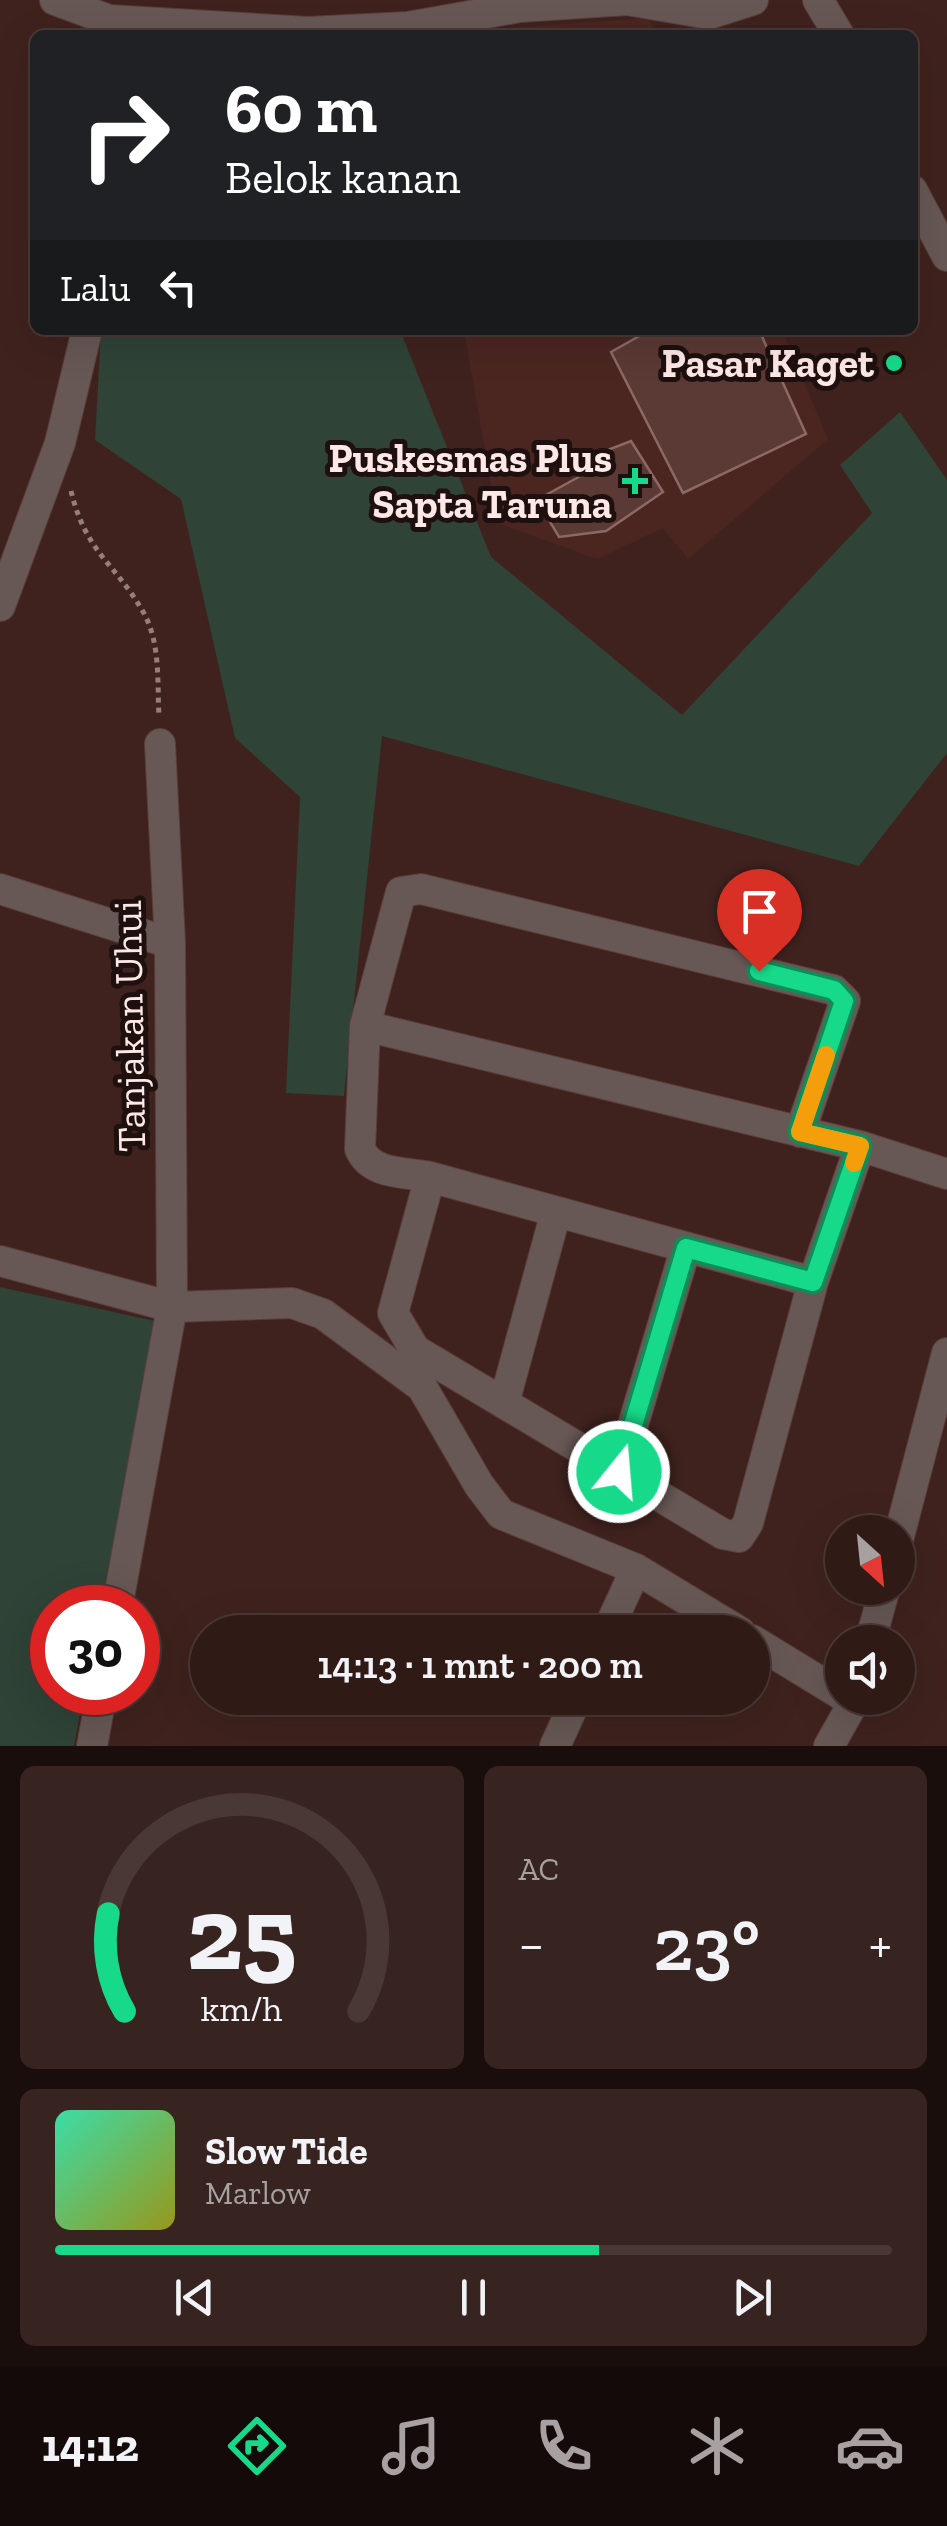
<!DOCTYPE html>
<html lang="id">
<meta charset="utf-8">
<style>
body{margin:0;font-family:"Zilla Slab",serif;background:#37231f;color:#f1f3f6;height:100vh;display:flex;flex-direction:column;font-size:38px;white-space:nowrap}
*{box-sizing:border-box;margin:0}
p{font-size:32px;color:#a7a1a1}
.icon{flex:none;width:55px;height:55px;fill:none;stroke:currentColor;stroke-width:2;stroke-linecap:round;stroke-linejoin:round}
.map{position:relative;height:1746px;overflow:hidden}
.sheet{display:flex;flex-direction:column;gap:20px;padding:20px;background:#1a0e0c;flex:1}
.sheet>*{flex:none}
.banner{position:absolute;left:30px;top:30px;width:888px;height:305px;border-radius:15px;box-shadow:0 10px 40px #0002,0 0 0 2px #4a3835;background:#202124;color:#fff;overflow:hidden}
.needle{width:65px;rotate:153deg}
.fabs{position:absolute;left:825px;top:1515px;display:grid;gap:20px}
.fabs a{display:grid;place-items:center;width:90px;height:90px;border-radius:50%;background:#2f1a16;box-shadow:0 10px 40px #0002,0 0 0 2px #4a3835;font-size:50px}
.speed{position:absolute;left:30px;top:1585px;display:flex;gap:20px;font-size:50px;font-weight:700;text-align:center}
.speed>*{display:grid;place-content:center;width:130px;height:130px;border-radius:50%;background:#2f1a16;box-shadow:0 10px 40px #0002,0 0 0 2px #4a3835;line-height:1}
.speed .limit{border:15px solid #d22;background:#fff;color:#111}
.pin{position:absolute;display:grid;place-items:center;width:85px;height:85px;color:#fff;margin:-102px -42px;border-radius:50% 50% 50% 0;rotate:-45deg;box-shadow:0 0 10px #0007}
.pin .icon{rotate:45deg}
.me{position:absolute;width:110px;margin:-55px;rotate:17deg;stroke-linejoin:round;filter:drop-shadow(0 0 8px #0008)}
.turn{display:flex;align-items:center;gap:35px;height:210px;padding:0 30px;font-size:45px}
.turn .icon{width:130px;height:130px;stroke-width:2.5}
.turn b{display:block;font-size:70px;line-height:85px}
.then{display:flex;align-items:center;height:95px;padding:0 30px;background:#0003;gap:20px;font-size:38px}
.big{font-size:75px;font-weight:600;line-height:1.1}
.sheet .widget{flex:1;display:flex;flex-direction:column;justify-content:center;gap:15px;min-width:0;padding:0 35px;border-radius:15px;background:#37231f}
.sheet .dial{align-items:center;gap:0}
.dial svg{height:260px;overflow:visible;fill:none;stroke:#4a3835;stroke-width:7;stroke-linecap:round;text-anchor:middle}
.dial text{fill:#f1f3f6;stroke:none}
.song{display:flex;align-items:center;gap:30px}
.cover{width:120px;height:120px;border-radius:15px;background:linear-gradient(135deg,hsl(160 70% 55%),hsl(60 70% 35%))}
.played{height:10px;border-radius:5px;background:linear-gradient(90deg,#16d989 65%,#4a3835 65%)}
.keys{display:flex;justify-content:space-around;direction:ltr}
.heat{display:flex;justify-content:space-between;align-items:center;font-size:55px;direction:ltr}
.sheet .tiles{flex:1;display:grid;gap:20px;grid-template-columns:1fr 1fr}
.widget:last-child{grid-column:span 2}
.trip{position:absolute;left:190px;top:1615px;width:580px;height:100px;border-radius:50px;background:#2f1a16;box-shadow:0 10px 40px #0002,0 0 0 2px #4a3835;font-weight:600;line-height:100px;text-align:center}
.dock{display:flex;height:160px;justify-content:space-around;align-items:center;background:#130a09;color:#a7a1a1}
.dock .icon{width:70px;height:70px}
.dock .active{color:#16d989}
.dock b{font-size:45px;color:#f1f3f6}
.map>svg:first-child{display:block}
</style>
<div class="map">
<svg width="947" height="1746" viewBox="0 0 947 1746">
<rect width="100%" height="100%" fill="#3f221e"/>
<!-- built -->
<path fill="#4b2621" d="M 649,18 L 656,35 L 475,35 L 510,28 Z
M 464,330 L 782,330 L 828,439 L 688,559 L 663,528 L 597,559 L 498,523 Z"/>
<!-- green -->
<path fill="#2f4337" d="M 101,330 L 400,330 L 491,557 L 682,715 L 872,513 L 840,465 L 900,412 L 947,480 L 947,753 L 859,866 L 382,736 L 344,1096 L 286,1093 L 300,797 L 235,738 L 181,499 L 95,440 Z
M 0,1287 L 159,1322 L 102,1607 L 52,1608 L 52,1692 L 84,1693 L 74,1746 L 0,1746 Z"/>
<!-- building -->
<path fill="#5b3934" stroke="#8c6964" stroke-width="2.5" d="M 650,330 L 759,330 L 806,434 L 683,493 L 611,352 Z
M 631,441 L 663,492 L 606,531 L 559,537 L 537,500 L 584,474 L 579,461 Z"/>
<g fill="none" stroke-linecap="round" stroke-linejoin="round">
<!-- street casing -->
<g stroke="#5a3e3a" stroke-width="32">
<path id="street" d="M 55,0 L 109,20 L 308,32 L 408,27 L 520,7 L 627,0 L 709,14 L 753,0
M 818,0 L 839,35
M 912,190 L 947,256
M 0,606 L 60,443 L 87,330
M 0,889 L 170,943
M 365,1026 L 860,1146 L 947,1174
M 800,1132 L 845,1001 L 834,990 L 421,889 L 401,892 L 365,1026 L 360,1149 C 371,1175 405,1172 430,1177 L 813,1282
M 430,1177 L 393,1313 L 415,1350 L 723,1534 L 739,1537 L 748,1523 L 813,1282 L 860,1146
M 0,1261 L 172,1307 L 292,1303 L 323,1314 L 422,1387 L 479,1485 L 501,1514 L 636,1569 L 740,1632
M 504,1403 L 556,1212
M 619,1472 L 686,1247
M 898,1540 L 947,1353
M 117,1608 L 172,1307 L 170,943 L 160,744
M 607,1632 L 636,1569
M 752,1640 L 842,1695
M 870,1642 L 885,1588
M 92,1746 L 102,1692
M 555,1746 L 577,1698
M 829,1746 L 856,1698"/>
</g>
<!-- path -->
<path stroke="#977e7a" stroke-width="5" stroke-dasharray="5 5" stroke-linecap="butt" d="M 71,491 C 86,553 114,562 142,610 C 161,641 157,681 159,716"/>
<!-- street -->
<use href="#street" stroke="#675855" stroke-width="30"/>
</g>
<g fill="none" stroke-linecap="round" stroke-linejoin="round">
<!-- route casing -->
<g stroke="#0e8d59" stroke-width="25">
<path id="route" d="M 619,1472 L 686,1248 L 813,1282 L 860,1146 L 800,1132 L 844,1001 L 834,990 L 759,971"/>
</g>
<!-- route -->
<use href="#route" stroke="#16d989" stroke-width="18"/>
<!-- slow -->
<path stroke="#f59e0b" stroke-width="18" d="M 826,1055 L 800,1132 L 860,1146 L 854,1163"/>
</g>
<!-- markers -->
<g fill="#16d989" stroke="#1d100e" stroke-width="4">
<circle cx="894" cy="363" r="10"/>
<path d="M630 466h10v10h10v10h-10v10h-10v-10h-10v-10h10z"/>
</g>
<g text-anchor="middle" stroke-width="10" stroke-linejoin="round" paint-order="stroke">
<!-- poi labels -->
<g font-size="40" font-weight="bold" fill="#fde8e5" stroke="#1d100e" text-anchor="end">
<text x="874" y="377">Pasar Kaget</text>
<text x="612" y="472">Puskesmas Plus<tspan x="612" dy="46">Sapta Taruna</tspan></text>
</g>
<!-- street labels -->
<g font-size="40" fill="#fde8e5" stroke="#1d100e">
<text transform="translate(129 1026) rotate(-91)" y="14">Tanjakan Uhui</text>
</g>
</g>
</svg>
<div class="fabs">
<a><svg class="needle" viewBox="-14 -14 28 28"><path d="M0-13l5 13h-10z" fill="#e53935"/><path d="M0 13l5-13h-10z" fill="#a7a1a1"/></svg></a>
<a><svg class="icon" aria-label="sound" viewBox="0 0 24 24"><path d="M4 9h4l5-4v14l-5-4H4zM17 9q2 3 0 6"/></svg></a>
</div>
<div class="speed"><div class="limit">30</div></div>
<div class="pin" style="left:759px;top:971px;background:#d93025"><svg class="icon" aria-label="arrive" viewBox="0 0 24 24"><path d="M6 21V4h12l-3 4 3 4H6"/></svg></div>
<svg class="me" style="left:619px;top:1472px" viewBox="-20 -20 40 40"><circle r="17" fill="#16d989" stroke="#fff" stroke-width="3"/><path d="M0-11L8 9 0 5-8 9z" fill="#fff"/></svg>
<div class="trip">14:13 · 1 mnt · 200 m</div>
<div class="banner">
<div class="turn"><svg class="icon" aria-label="right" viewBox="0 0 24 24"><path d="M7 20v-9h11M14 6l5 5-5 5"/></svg><div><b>60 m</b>Belok kanan</div></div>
<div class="then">Lalu<svg class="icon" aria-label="left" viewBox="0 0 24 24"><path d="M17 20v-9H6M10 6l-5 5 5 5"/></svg></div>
</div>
</div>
<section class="sheet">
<div class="tiles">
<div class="widget dial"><svg viewBox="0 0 100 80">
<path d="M14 69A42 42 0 1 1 86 69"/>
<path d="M14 69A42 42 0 0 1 9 39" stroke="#16d989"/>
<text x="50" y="56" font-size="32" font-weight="700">25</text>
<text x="50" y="72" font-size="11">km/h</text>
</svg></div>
<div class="widget"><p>AC</p>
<div class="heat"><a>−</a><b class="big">23°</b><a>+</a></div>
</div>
<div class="widget">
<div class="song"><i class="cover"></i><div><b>Slow Tide</b><p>Marlow</p></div></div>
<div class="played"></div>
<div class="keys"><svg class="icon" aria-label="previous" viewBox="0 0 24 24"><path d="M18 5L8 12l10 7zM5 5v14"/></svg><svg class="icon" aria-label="pause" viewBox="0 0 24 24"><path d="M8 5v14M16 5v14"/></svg><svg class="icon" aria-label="next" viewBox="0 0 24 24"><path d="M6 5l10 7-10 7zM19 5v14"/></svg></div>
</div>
</div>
</section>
<nav class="dock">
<b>14:12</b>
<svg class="icon active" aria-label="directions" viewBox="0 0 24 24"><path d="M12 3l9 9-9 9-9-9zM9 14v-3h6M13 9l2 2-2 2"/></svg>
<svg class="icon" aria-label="music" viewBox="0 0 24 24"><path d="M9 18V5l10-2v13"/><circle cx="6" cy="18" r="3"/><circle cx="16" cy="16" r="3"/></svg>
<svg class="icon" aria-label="phone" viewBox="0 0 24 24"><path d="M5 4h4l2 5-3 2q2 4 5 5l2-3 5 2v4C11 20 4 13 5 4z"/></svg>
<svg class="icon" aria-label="climate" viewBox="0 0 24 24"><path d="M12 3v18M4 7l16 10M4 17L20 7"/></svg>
<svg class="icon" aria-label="car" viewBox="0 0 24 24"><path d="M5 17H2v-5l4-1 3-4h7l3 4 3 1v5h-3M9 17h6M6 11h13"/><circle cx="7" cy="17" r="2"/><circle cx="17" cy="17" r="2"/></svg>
</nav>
